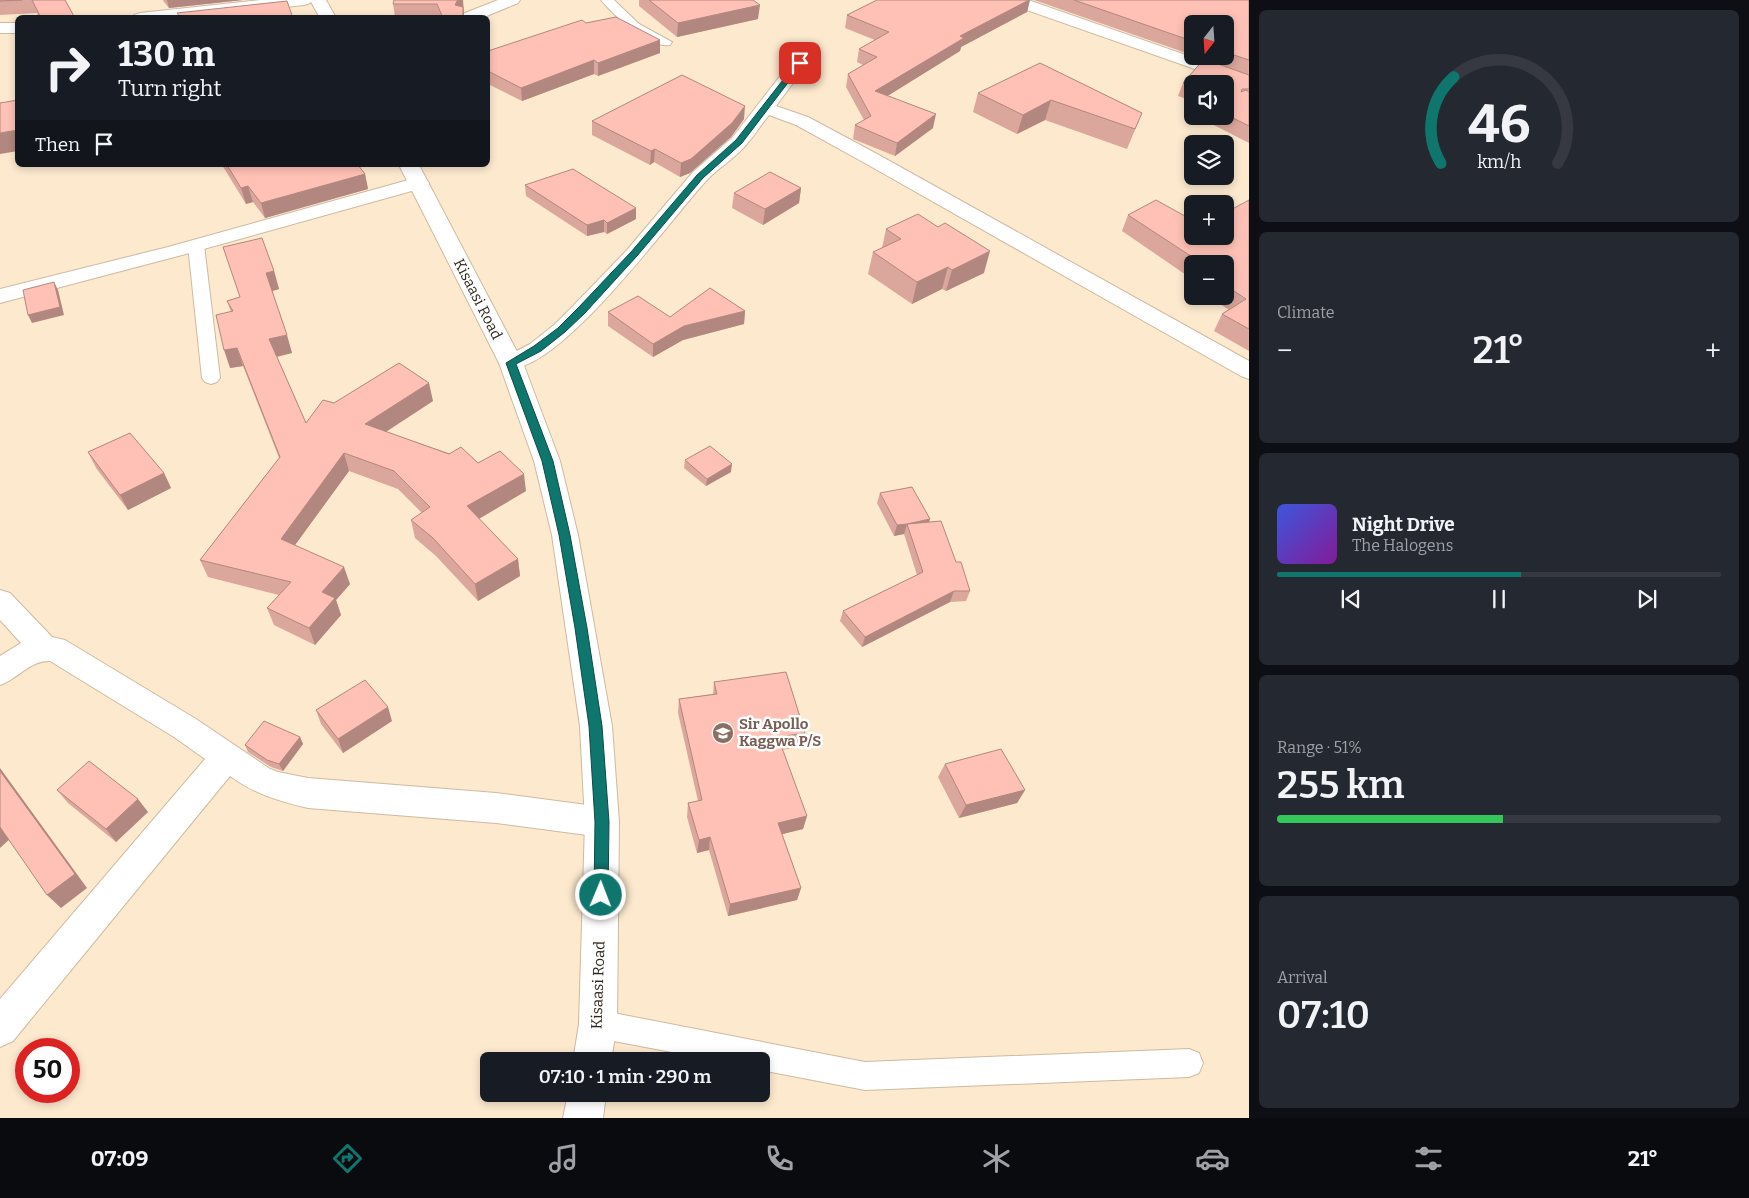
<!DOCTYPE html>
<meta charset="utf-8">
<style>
body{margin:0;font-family:Bitter,serif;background:#242831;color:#f1f3f6;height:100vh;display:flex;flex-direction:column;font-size:19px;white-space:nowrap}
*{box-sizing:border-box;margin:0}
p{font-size:16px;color:#9ea1a6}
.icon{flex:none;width:28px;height:28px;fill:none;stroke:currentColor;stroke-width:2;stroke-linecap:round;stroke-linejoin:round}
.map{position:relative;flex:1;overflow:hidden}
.sheet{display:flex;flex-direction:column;gap:10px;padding:10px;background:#0d0f14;width:500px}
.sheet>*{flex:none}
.guide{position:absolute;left:15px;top:15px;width:475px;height:152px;border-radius:8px;box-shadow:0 2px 8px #0003;background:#171b24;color:#f1f3f6;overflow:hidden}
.needle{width:32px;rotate:197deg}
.controls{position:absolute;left:1184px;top:15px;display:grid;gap:10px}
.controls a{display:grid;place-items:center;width:50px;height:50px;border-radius:8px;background:#171b24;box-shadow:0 2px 8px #0003;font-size:25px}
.speed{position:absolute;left:15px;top:1038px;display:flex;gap:10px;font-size:25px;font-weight:700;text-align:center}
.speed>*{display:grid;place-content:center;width:65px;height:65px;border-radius:50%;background:#171b24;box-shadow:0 2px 8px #0003;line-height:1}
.speed .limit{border:8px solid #d22;background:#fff;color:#111}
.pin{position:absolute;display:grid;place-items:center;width:42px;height:42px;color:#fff;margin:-21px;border-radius:10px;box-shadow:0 2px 8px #0006}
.me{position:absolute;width:55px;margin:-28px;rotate:1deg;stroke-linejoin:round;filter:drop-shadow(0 0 4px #0008)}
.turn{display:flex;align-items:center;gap:18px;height:105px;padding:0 20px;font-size:22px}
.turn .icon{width:65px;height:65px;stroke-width:2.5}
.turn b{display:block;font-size:35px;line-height:42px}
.then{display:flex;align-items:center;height:48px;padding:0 20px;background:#0003;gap:10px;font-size:19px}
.big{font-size:38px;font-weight:600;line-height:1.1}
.sheet .tile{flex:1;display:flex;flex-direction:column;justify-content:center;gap:8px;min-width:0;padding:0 18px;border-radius:8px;background:#242831}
.sheet .dial{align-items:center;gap:0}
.dial svg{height:130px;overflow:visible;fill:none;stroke:#363941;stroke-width:7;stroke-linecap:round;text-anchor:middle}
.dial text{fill:#f1f3f6;stroke:none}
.song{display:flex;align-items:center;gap:15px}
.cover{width:60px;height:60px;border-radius:8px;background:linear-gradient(135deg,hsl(230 70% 55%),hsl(290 70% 35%))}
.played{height:5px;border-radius:2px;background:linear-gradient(90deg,#0f766e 55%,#363941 55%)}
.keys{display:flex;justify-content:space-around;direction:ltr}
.heat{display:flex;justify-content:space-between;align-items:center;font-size:28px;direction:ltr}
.charge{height:8px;border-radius:4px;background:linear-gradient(90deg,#34c759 51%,#363941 0)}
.trip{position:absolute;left:480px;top:1052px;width:290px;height:50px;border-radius:8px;background:#171b24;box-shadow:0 2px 8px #0003;font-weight:600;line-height:50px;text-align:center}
.menu{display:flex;height:80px;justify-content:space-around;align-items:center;background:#090b0e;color:#9ea1a6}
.menu .icon{width:35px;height:35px}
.menu .active{color:#0f766e}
.menu b{font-size:22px;color:#f1f3f6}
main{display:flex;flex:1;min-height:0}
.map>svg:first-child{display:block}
</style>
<main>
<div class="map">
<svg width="1249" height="1118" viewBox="0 0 1249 1118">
<rect width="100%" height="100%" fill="#fce9ce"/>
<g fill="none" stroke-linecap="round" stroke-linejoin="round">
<!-- service casing -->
<g stroke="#cdbaa0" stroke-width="2">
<path id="service" d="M 601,0 L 614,0 L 639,24 L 672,42 L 670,45 C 651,49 612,14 601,0 Z
M 196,240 L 201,242 L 204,245 L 220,378 L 217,382 L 211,384 L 205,382 L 202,378 L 188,245 L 191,242 Z
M 598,1010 L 865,1062 L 1189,1049 L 1199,1053 L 1203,1063 L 1199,1073 L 1189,1077 L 865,1090 L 761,1070 L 761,1061 L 719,1061 L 598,1038 L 588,1034 L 584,1024 L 588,1014 Z"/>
</g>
<!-- minor casing -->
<g stroke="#cdbaa0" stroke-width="2">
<path id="minor" d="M 261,0 L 312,0 L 310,3 L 304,5 L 188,18 L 132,18 L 134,15 L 140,13 Z
M 498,0 L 520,0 L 518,3 L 482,18 L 458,18 L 460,15 Z
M 1005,0 L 1028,0 L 1249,77 L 1249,88 L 1007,3 Z
M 0,23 L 18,23 L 18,33 L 0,33 Z
M 811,43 L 817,44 L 819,48 L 776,106 L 808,117 L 877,154 L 1249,361 L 1249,379 L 1241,376 L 863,162 L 796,125 L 769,115 C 761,125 754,136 746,145 C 734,159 718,168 706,181 C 672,217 554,382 503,368 L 499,363 L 503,358 L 530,344 L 554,325 L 574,305 L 627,250 L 693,172 L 732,138 L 805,44 Z
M 419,177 L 426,179 L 429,183 L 426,187 L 182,255 L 0,303 L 0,289 L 168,247 Z
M 0,590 L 10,593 L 52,637 L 65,640 L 196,719 L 270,769 L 278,772 L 308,778 L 496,793 L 602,807 L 614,811 L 619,822 L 614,833 L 602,837 L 496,823 L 308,808 C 279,801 254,794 230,776 L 13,1041 L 0,1047 L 0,999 L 205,759 L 174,737 L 50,661 C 30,660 18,679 0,685 L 0,656 L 21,643 L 0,620 Z"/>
</g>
<!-- secondary casing -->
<g stroke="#cdbaa0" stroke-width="2">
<path id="secondary" d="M 310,0 L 326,0 L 336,18 L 320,18 Z
M 399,165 L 419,165 L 523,363 L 560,461 L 578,535 L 612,726 L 619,822 L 617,1024 L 611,1061 L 573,1061 L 579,1024 L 585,822 L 580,726 L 552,535 L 534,461 L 499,363 Z
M 568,1094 L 606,1094 L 603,1118 L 563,1118 Z"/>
</g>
<!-- service -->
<use href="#service" fill="#fff" fill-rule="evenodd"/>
<!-- minor -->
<use href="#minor" fill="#fff" fill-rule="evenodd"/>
<!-- secondary -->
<use href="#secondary" fill="#fff" fill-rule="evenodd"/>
</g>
<!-- wall -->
<path fill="#dba69c" d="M 0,0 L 65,0 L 75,18 L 39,18 L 37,13 L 0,15 Z
M 163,0 L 243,0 L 169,8 L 164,2 Z
M 463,0 L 464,18 L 395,17 L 393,4 Z
M 639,0 L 753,0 L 758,19 L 677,37 L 639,6 Z
M 877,0 L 1030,0 L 1027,12 L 961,47 L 960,51 L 887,96 L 933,128 L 895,156 L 853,139 L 855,125 L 864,120 L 846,87 L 848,74 L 863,65 L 857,62 L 859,49 L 875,40 L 845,28 L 847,15 Z
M 1034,0 L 1249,0 L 1249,143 L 1204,120 L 1205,116 L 1225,116 L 1225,84 L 1192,84 L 1192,101 L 1178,96 L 1183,83 L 1204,59 L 1195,56 L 1225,56 L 1225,24 L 1192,24 L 1192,55 Z
M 586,23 L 660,40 L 660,53 L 598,76 L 594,74 L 522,101 L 488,84 L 488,51 Z
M 1040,63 L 1142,113 L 1127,149 L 1045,120 L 1017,134 L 973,112 L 978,93 Z
M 744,119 L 731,137 L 690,173 L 680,177 L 654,162 L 650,165 L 592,135 L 592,121 Z
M 222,165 L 358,165 L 365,174 L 368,189 L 265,218 L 253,202 L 246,204 Z
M 525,185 L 636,219 L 607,234 L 604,232 L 587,236 L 526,196 Z
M 801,188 L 799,203 L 763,225 L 732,208 L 734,193 Z
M 1249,200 L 1249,351 L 1214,331 L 1222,314 L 1229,310 L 1208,296 L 1225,296 L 1225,264 L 1192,264 L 1192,279 L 1122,231 L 1128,215 L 1192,236 Z
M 886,229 L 984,273 L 946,291 L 942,289 L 912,304 L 868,274 L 873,252 L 882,248 Z
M 274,271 L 279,289 L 272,291 L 292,353 L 277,357 L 306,423 L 334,403 L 433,401 L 386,432 L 478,463 L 526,491 L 479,519 L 518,559 L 520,576 L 478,601 L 436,556 L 415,538 L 411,520 L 422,513 L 398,489 L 349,471 L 295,545 L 350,584 L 336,600 L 341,615 L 315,645 L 274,625 L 267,608 L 279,595 L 208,577 L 200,560 L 279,458 L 243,366 L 230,368 L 231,312 L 227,301 L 240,297 Z
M 745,311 L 744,324 L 683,340 L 653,357 L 608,326 L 608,312 L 670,317 Z
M 88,452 L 164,473 L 171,488 L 128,510 L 96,468 Z
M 685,460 L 731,472 L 706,486 L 684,468 Z
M 880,493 L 929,522 L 956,562 L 970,591 L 966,601 L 950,602 L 862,647 L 840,621 L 843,611 L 917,575 L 904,534 L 894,536 L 877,503 Z
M 714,682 L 805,733 L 801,747 L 782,750 L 807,816 L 803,829 L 782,834 L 801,888 L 797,900 L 728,916 L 709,850 L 697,853 L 687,817 L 688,803 L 698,801 L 678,713 L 679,699 L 713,694 Z
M 316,710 L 392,721 L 343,753 L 321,724 Z
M 300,737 L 303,744 L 283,771 L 271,767 L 248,752 L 245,745 Z
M 945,764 L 1025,790 L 1017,803 L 959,818 L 938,777 Z
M 57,790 L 148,812 L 116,842 L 68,803 Z"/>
<!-- shaded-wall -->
<path fill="#b2877f" d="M 167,0 L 243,0 L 169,8 Z
M 459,0 L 463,0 L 464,18 L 455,5 L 457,1 Z
M 1029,0 L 1030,0 L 1027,12 L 961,47 L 960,51 L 873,105 L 875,91 L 960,36 Z
M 760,5 L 758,19 L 677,37 L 678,23 Z
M 660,40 L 660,53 L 598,76 L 598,63 Z
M 594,60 L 594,74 L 522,101 L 521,88 Z
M 1051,100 L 1045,120 L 1017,134 L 1023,115 Z
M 745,106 L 744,119 L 731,137 L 690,173 L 680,177 L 681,163 Z
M 936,114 L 933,128 L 895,156 L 897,143 Z
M 18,130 L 18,151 L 0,154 L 0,133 Z
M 655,149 L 654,162 L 650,165 L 651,151 Z
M 365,174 L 368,189 L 265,218 L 261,203 Z
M 248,186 L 253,202 L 246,204 L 241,188 Z
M 801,188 L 799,203 L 763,225 L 765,209 Z
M 636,208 L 636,219 L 607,234 L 607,223 Z
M 604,220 L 604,232 L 587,236 L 587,225 Z
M 990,251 L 984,273 L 946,291 L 952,270 Z
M 948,267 L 942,289 L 912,304 L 917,282 Z
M 274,271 L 279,289 L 272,291 L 266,273 Z
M 54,282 L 58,290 L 64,315 L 32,323 L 28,315 Z
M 745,311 L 744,324 L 683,340 L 653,357 L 653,344 L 684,326 Z
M 287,335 L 292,353 L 275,357 L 269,339 Z
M 237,348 L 243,366 L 230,368 L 224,350 Z
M 429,383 L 433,401 L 370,442 L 365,424 Z
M 344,453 L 349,471 L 287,556 L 281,539 Z
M 732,464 L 731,472 L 706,486 L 707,479 Z
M 164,473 L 171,488 L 128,510 L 120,495 Z
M 524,474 L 526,491 L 470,524 L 467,506 Z
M 930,519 L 927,530 L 907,524 Z
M 907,524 L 904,534 L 894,536 L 897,525 Z
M 518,559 L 520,576 L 478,601 L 475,584 Z
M 344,567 L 350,584 L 336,600 L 341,615 L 315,645 L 309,628 L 322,592 Z
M 954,591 L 950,602 L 862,647 L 865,637 Z
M 388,707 L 392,721 L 343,753 L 338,739 Z
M 300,737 L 303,744 L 283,771 L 279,764 Z
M 0,768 L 87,888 L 61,908 L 47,895 L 0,771 Z
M 1025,790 L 1017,803 L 959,818 L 966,805 Z
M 138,799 L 148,812 L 116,842 L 106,829 Z
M 807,816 L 803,829 L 775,836 L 778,823 Z
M 0,826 L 11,838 L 0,848 Z
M 710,837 L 709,850 L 697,853 L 699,840 Z
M 801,888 L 797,900 L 728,916 L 730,904 Z"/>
<!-- building -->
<path fill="#ffc1b5" stroke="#b2877f" d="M 0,0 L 22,0 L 0,1 Z
M 32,0 L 65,0 L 75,18 L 41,18 Z
M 394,0 L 459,0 L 457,1 L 455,5 L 463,7 L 463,18 L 443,18 L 437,4 L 393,4 Z
M 649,0 L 753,0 L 760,5 L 678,23 Z
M 877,0 L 1029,0 L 960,36 L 964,38 L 875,91 L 936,114 L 897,143 L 855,125 L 871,116 L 848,74 L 877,57 L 859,49 L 889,32 L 847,15 Z
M 1074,0 L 1249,0 L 1249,60 L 1225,52 L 1225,24 L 1192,24 L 1192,41 Z
M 287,1 L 293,18 L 181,18 L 177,13 Z
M 616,17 L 660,40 L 598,63 L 594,60 L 521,88 L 488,71 L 488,51 L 582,20 L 586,23 Z
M 1204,59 L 1249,75 L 1249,89 L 1242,89 L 1241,92 L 1246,90 L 1249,92 L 1249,126 L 1225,114 L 1225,100 L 1230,97 L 1225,96 L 1225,84 L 1192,84 L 1192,86 L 1183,83 Z
M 1040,63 L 1142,113 L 1135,129 L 1051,100 L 1023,115 L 978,93 Z
M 682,75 L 745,106 L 732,123 L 691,159 L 681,163 L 655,149 L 651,151 L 592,121 Z
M 18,100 L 18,130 L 0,133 L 0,103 Z
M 227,165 L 358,165 L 365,174 L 261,203 L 248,186 L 241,188 Z
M 573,169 L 636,208 L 607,223 L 604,220 L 587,225 L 525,185 Z
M 770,172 L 801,188 L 765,209 L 734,193 Z
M 1156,200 L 1192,220 L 1192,236 L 1225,236 L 1225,213 L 1249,200 L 1249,329 L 1222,314 L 1246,299 L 1225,285 L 1225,264 L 1203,264 L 1128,215 Z
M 918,214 L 938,227 L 945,223 L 990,251 L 952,270 L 948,267 L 917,282 L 873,252 L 901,239 L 886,229 Z
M 262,238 L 274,271 L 266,273 L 287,335 L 269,339 L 306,423 L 323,400 L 334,403 L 399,363 L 429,383 L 365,424 L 449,454 L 461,447 L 478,463 L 500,451 L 524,474 L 467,506 L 518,559 L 475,584 L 433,538 L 411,520 L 430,507 L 394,471 L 344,453 L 281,539 L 344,567 L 322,592 L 335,598 L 309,628 L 267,608 L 291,582 L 200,560 L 280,457 L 237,348 L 224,350 L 216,315 L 233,311 L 227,301 L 240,297 L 223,247 Z
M 54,282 L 60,307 L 28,315 L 23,290 Z
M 710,288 L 745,311 L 684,326 L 653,344 L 608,312 L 638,296 L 670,317 Z
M 130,433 L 164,473 L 120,495 L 88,452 Z
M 710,446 L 732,464 L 707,479 L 685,460 Z
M 912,487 L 930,519 L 907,524 L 941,521 L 956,562 L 961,562 L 970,591 L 954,591 L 865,637 L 843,611 L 923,572 L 907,524 L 897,525 L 880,493 Z
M 786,672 L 805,733 L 778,737 L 807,816 L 778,823 L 801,888 L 730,904 L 710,837 L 699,840 L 688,803 L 702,800 L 679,699 L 717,694 L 714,682 Z
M 365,680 L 388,707 L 338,739 L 316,710 Z
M 264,721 L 300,737 L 279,764 L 267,760 L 245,745 Z
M 1001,749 L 1025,790 L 966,805 L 945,764 Z
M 89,761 L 138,799 L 106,829 L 57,790 Z
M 0,771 L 75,874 L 47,895 L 0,827 Z"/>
<!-- route -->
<path fill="#0f766e" stroke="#0a4d48" d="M 797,62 L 803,63 L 742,143 L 703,178 L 637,256 L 585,313 L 565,332 L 541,351 L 516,364 L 553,461 L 570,535 L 587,628 L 602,726 L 609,822 L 608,895 L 606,900 L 601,902 L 596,900 L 594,895 L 595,822 L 589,726 L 575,628 L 559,535 L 542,461 L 506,363 L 534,346 L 558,328 L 578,308 L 631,252 L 697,175 L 736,140 Z"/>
<!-- icons -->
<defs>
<g id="school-disc" transform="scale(1.125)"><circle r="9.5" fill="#8d6e63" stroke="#fff"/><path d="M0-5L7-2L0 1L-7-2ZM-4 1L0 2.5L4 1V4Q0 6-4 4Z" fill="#fff"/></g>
</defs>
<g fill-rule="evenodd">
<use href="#school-disc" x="723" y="733"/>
</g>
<g text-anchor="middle" stroke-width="5" stroke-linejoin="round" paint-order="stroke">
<!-- street labels -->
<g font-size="15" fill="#2e261c" stroke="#fff">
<text transform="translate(478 299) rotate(63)" y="5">Kisaasi Road</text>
<text transform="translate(598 985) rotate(-88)" y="5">Kisaasi Road</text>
</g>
<!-- education labels -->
<g font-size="15" font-weight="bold" fill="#785e54" stroke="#fff" text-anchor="start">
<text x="739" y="729">Sir Apollo<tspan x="739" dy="17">Kaggwa P/S</tspan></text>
</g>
</g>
</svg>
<div class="controls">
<a><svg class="needle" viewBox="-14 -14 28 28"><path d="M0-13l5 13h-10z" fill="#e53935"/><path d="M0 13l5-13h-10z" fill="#9ea1a6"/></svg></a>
<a><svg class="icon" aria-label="sound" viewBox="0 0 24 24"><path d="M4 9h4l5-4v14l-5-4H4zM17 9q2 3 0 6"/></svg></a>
<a><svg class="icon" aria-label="layers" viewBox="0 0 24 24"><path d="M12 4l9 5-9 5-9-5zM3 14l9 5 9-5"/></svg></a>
<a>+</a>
<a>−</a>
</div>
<div class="speed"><div class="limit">50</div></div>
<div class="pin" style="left:800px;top:63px;background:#d93025"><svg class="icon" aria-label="arrive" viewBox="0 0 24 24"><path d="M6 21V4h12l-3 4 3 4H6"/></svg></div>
<svg class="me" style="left:601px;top:895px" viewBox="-20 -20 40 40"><circle r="17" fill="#0f766e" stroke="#fff" stroke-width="3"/><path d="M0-11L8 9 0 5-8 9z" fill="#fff"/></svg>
<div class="trip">07:10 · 1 min · 290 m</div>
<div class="guide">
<div class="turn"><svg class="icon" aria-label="right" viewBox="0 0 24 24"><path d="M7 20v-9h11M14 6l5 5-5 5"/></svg><div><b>130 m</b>Turn right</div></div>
<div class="then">Then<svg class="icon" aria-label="arrive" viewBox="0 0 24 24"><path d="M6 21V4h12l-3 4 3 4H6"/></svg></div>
</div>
</div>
<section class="sheet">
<div class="tile dial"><svg viewBox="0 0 100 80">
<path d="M14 69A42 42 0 1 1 86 69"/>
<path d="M14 69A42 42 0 0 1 22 16" stroke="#0f766e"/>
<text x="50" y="56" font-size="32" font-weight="700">46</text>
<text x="50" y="72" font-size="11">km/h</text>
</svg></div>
<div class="tile"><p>Climate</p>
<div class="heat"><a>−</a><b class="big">21°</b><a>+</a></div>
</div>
<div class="tile">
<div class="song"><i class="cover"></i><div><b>Night Drive</b><p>The Halogens</p></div></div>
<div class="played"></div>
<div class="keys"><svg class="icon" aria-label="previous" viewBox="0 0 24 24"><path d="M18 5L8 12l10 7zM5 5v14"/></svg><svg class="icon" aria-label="pause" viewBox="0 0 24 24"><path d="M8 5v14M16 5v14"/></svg><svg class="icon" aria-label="next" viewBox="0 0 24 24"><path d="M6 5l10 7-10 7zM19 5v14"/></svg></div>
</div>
<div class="tile"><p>Range · 51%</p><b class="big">255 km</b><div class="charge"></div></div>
<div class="tile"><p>Arrival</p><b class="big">07:10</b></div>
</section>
</main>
<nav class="menu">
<b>07:09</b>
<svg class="icon active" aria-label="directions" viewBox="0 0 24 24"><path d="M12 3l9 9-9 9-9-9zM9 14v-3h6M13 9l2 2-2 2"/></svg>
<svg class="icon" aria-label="music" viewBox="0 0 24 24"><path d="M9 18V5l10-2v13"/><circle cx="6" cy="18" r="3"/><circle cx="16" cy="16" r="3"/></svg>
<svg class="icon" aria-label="phone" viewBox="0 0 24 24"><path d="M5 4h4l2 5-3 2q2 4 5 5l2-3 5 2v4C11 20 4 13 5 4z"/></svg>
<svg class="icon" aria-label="climate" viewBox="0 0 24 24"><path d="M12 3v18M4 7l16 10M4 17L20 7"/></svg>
<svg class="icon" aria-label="car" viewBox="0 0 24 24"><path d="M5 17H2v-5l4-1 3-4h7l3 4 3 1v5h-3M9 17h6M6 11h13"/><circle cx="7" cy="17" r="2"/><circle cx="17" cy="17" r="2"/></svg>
<svg class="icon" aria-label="filters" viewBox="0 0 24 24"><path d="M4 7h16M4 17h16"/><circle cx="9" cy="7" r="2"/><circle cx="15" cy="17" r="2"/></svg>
<b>21°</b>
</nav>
